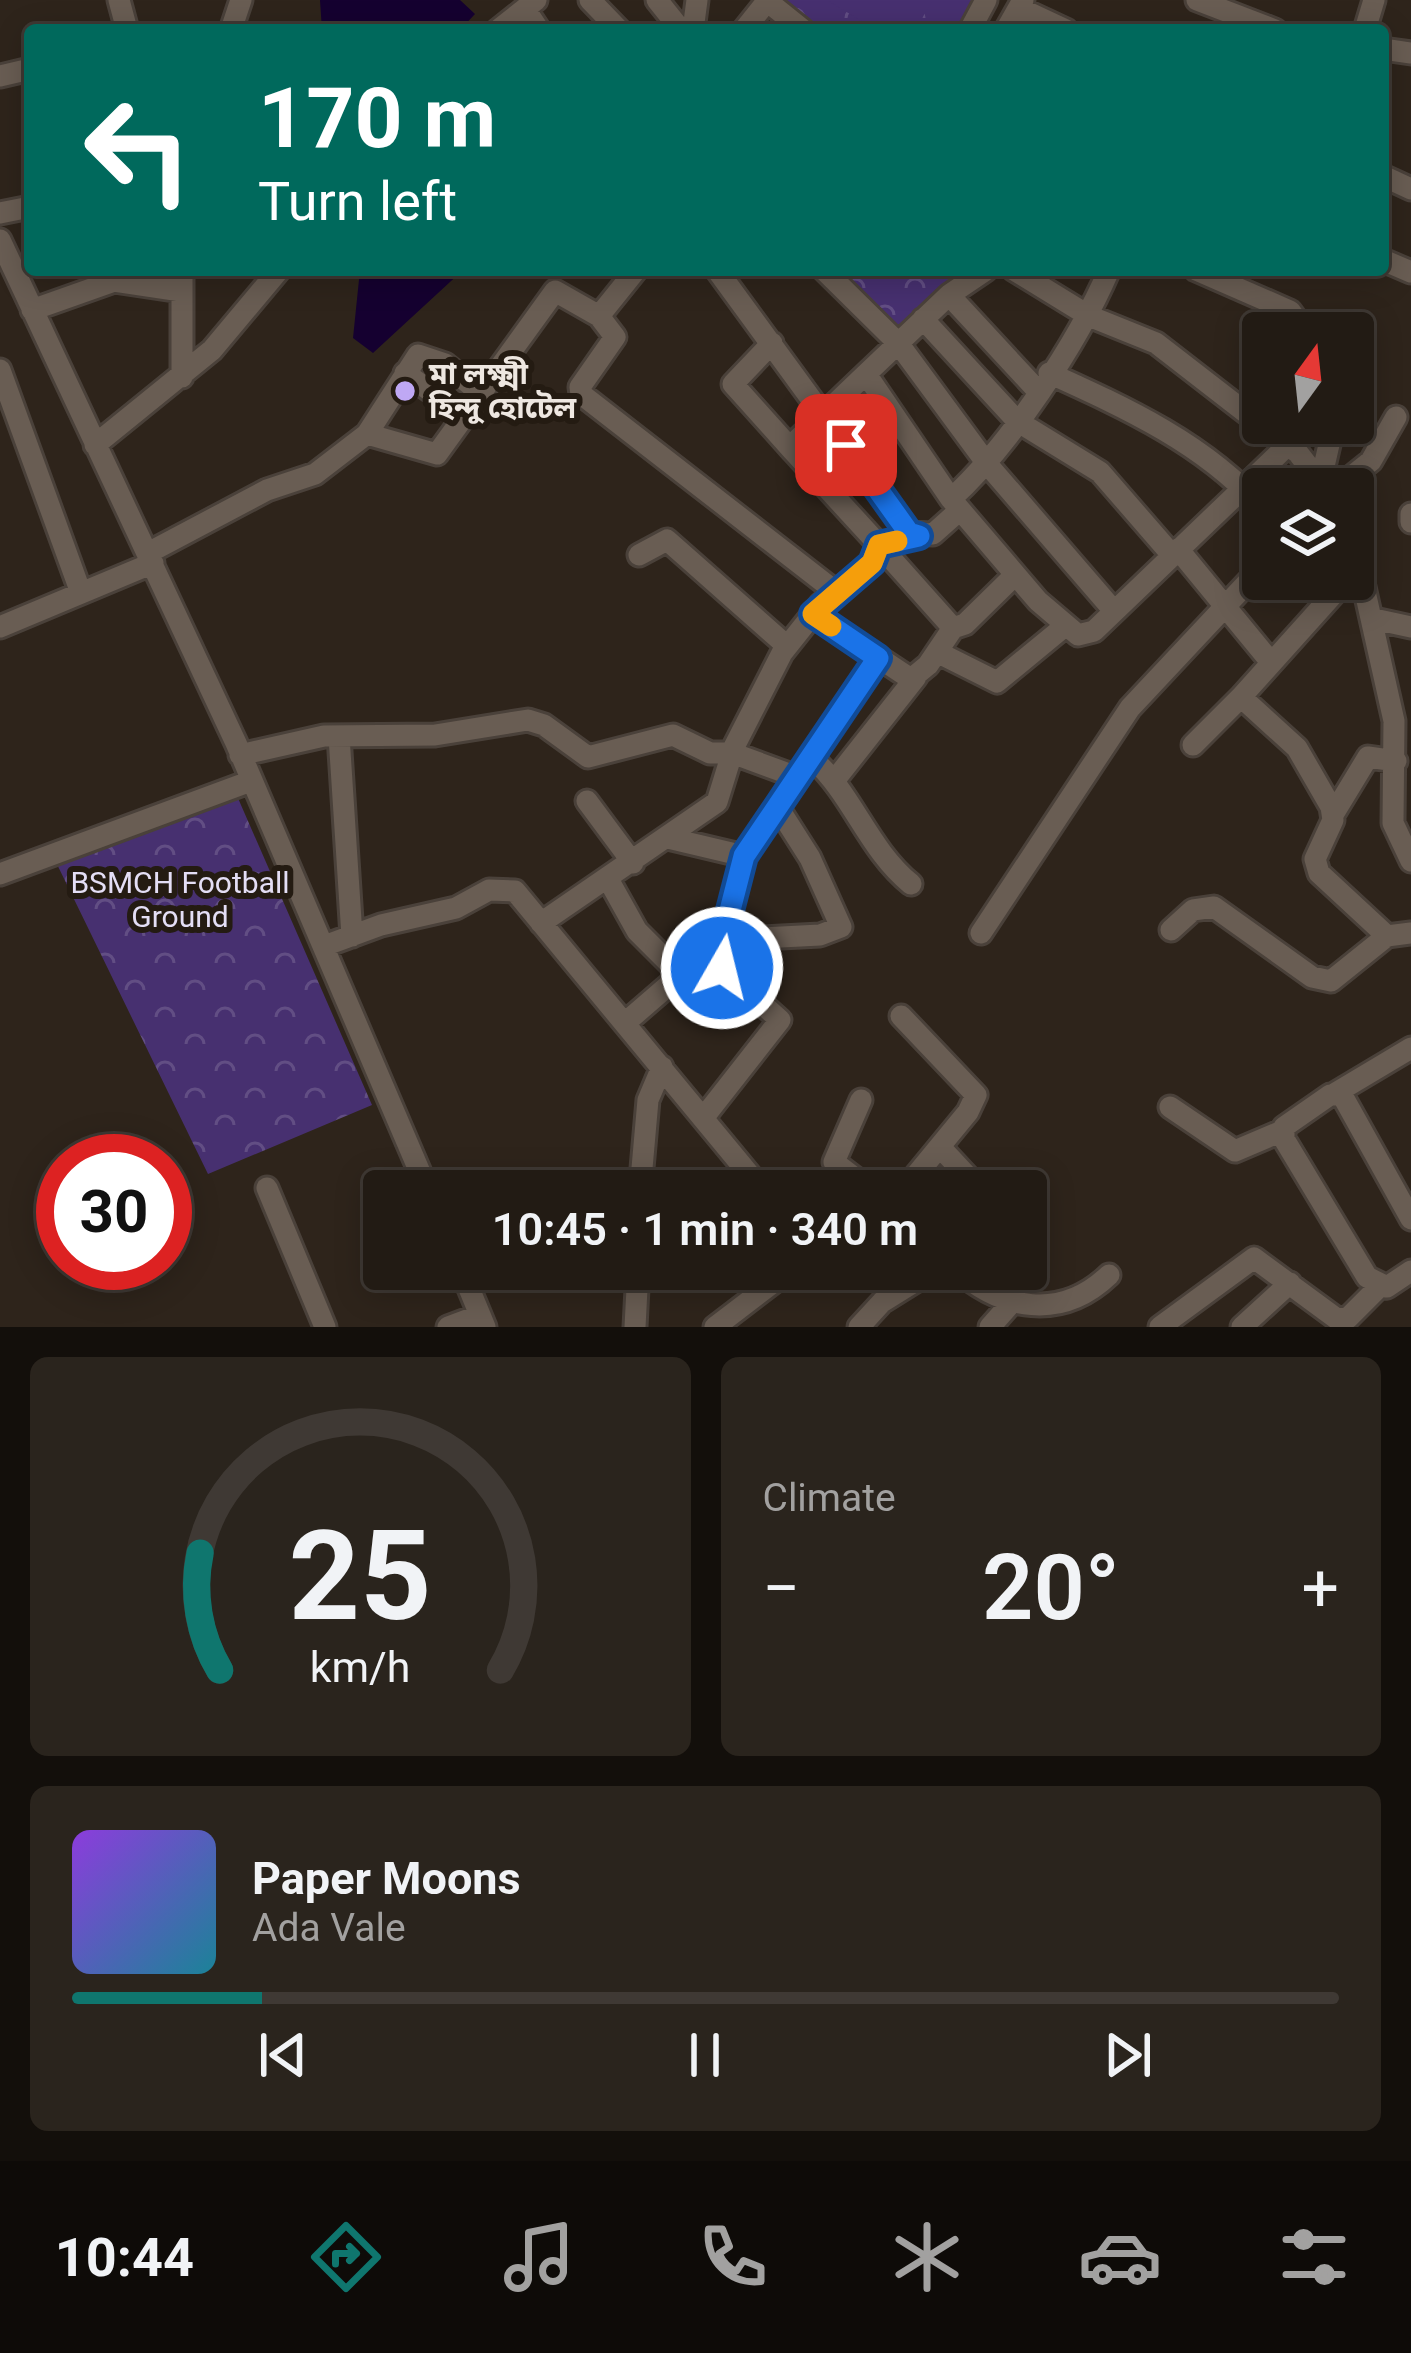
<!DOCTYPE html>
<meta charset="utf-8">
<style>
body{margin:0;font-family:Roboto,"Noto Sans Bengali",sans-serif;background:#2a241d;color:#f1f3f6;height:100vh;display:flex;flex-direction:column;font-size:45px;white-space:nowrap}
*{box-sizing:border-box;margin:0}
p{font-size:39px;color:#a2a1a0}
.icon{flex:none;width:66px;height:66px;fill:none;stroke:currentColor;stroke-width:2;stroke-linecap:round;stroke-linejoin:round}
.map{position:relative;height:1327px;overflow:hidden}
.details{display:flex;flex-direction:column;gap:30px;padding:30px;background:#130f0b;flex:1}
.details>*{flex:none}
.hud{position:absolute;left:24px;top:24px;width:1365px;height:252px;border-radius:12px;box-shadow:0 6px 30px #0003,0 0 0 3px #3f3934;background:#00695c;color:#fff;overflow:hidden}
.needle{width:78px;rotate:15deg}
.controls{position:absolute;left:1242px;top:312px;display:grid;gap:24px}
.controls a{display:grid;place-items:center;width:132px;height:132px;border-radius:12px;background:#221b14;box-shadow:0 6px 30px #0003,0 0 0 3px #3f3934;font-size:60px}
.speed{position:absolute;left:36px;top:1134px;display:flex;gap:24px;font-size:60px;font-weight:700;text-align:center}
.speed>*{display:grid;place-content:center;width:156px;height:156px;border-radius:50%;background:#221b14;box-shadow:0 6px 30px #0003,0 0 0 3px #3f3934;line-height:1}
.speed .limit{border:18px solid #d22;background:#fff;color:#111}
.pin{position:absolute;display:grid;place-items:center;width:102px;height:102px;color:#fff;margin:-51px;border-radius:24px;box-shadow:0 6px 18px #0006}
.me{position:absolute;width:132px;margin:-66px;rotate:8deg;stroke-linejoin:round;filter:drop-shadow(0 0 9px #0008)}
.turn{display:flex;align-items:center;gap:42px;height:252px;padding:0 36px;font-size:54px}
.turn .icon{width:156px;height:156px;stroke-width:2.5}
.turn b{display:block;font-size:84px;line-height:102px}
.big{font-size:90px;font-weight:600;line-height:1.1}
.details .tile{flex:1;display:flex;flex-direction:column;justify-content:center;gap:18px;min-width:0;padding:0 42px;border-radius:18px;background:#2a241d}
.details .dial{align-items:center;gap:0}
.dial svg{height:312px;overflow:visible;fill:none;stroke:#3f3934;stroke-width:7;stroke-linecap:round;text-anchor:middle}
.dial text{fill:#f1f3f6;stroke:none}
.song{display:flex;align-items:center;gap:36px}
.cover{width:144px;height:144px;border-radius:18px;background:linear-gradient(135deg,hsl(270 70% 55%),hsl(190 70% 35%))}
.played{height:12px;border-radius:6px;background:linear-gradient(90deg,#0f766e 15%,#3f3934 15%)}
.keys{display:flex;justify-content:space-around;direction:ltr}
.heat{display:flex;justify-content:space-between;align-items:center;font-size:66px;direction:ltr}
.details .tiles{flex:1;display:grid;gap:30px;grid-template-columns:1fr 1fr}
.tile:last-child{grid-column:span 2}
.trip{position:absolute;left:363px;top:1170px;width:684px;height:120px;border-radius:12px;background:#221b14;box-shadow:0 6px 30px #0003,0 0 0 3px #3f3934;font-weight:600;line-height:120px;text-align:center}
.tab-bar{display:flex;height:192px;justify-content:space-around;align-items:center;background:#0e0b08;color:#a2a1a0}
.tab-bar .icon{width:84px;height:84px}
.tab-bar .on{color:#0f766e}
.tab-bar b{font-size:54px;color:#f1f3f6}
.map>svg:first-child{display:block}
</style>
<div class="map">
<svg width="1411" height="1327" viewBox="0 0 1411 1327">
<defs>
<pattern id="park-crowns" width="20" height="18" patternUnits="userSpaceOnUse" patternTransform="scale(3)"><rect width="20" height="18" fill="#473070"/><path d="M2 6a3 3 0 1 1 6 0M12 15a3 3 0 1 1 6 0" fill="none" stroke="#624e84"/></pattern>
</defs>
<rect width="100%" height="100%" fill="#2e241b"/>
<!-- park -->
<path fill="url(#park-crowns)" d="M 775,0 L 979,0 L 965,30 L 811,30 Z
M 817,270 L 979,270 L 898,343 Z
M 214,782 L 234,789 L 372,1105 L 208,1174 L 52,854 Z"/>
<!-- pitch -->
<path fill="#473070" d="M 827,0 L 933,0 L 915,30 L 876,30 Z"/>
<!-- water -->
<path fill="#150030" d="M 320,0 L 460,0 L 475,14 L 460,30 L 322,30 Z
M 360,270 L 463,270 L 373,353 L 353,338 Z"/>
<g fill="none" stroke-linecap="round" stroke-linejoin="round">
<!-- minor casing -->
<g stroke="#4a413a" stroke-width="27">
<path id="minor" d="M 119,0 L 127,30
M 590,0 L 619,30
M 657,0 L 681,30
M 1197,0 L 1275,30
M 767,1 L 803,30
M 1019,8 L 1066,30
M 525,9 L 539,30
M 231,30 L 241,0
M 498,30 L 536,0
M 693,30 L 697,0
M 744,30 L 768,0
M 970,30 L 986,0
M 1006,30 L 1023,0
M 1365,30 L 1374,0
M 1383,49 L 1411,53
M 0,76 L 30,69
M 1383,176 L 1411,189
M 0,213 L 30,207
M 0,240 L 236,743 L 428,1191
M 1383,260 L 1411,272
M 182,270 L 182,377
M 717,270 L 909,533 L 933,534 L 960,510
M 824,270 L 898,343 L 988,465 L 1114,611
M 986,270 L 949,295 L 1037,390
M 1014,270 L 1089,316 L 1156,343 L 1298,453 L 1326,489
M 1196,270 L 1290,311 L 1306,333
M 32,310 L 114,281 L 181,291
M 599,316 L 615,337 L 580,387 L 581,394 L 836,592
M 923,319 L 1017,421 L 1100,472 L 1172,555
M 772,343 L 733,384 L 793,451
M 0,370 L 81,593
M 405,373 L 467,417
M 1049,373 C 1124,407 1208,445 1263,510
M 866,374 L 949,295
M 367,434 L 418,355 L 445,364 L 483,395
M 95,445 L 212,350 L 279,270
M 1326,489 L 1322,475 L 1334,423
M 1336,489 L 1371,461 L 1396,417
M 951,499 C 1010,445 1077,344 1109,270
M 1411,514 L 1411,522
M 919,536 L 879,545 L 953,628 L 965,624 L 1015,575
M 1353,538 L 1394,721 L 1393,823 L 1411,861
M 1178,549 L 1270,661
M 148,553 L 267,490 L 315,474 L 367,434 L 437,454 L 555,291 L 599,316 L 636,270
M 639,555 L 667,540 L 787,646
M 1347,579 L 1241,697 L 1297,748 L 1331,807 L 1333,820 L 1315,859 L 1319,873 L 1387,936
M 813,614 L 911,679 L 928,665 L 953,628
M 1374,619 L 1411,627
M 0,627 L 153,563
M 937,652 L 997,682 L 1065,626
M 339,736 L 352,936
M 1193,745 L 1241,697
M 240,755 L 324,736 L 435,735 L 528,720 L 544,725 L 588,757 L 673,735 L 710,753 L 732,753 L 797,777 L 878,658
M 813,759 C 853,795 868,849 911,884
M 834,781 L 916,677
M 587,801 L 633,863
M 1334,813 L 1368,757 L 1396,761
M 668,838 L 744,856
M 0,874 L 251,781
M 608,879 L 637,931 L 681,975
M 541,923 L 717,802 L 734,747 L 782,653 L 821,604 L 872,563 L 879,545 L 793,451 L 798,439 L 866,374 L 951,499 L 1038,601 L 1078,635 L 1094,631 L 1288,445
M 1171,930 L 1193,910 L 1214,907 L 1312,977 L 1331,981 L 1387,936 L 1411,933
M 981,933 L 1130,708 L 1263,566
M 722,940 L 820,935 L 841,927 L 810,858 L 777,806
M 324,946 L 381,925 L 456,908 L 489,890 L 515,891 L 763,1191
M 901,1016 L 976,1095 L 968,1112 L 903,1191
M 625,1023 L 677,978 L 719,953
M 1334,1094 L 1411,1048
M 861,1100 L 834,1162 L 872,1191
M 1170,1107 L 1235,1151 L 1282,1131
M 704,1117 L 780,1020 L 722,968 L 719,953 L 744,856 L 797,777
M 940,1147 L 981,1191
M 267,1188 L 325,1327
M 640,1191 L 648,1100 L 662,1067
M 1411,1219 L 1342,1095 L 1330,1095 L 1284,1127 L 1284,1139 L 1367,1277 L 1387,1287 L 1411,1271
M 461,1269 L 485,1327
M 956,1269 C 1002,1310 1061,1321 1109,1275
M 448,1327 L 480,1315
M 635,1327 L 638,1269
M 715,1327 L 791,1269
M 859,1327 L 882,1302 L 935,1269
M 990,1327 L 1013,1301
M 1160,1327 L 1254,1258 L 1337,1319 L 1348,1318 L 1379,1287
M 1242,1327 L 1290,1283"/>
</g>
<!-- minor -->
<use href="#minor" stroke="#695d53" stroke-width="21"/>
</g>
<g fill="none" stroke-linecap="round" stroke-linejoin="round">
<!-- route casing -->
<g stroke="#114b97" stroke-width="30">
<path id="route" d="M 722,968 L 719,953 L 744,856 L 878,658 L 813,614 L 872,563 L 879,545 L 919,536 L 909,533 L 846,445"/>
</g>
<!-- route -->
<use href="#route" stroke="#1a73e8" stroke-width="21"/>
<!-- slow -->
<path stroke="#f59e0b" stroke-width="21" d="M 831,626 L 813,614 L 872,563 L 879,545 L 897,541"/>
</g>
<!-- markers -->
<circle fill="#bfa8f4" stroke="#241b12" stroke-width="4.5" cx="405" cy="391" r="12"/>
<g text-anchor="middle" stroke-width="12" stroke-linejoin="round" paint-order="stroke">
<!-- poi labels -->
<g font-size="30" font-weight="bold" fill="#eee7e1" stroke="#241b12" text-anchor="start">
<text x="429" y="384">মা লক্ষ্মী<tspan x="429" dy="34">হিন্দু হোটেল</tspan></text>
</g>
<!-- park labels -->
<g font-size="30" fill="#e4def5" stroke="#241b12">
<text x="180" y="893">BSMCH Football<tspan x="180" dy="34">Ground</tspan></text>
</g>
</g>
</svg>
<div class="controls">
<a><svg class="needle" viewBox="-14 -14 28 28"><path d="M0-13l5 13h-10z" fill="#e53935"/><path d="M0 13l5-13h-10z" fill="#a2a1a0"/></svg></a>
<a><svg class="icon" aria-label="layers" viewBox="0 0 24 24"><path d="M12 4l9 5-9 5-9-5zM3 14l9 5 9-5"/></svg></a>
</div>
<div class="speed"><div class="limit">30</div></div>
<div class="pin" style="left:846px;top:445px;background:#d93025"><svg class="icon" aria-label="arrive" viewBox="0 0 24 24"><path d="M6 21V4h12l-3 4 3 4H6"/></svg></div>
<svg class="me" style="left:722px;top:968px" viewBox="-20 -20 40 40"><circle r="17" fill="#1a73e8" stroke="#fff" stroke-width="3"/><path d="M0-11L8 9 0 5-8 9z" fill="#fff"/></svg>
<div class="trip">10:45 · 1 min · 340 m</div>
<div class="hud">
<div class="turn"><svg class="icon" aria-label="left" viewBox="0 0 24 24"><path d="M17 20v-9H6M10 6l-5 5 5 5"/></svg><div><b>170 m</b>Turn left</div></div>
</div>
</div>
<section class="details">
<div class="tiles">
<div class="tile dial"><svg viewBox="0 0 100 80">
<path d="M14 69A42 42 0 1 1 86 69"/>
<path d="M14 69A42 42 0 0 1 9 39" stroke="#0f766e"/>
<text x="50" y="56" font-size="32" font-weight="700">25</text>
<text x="50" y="72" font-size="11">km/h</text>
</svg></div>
<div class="tile"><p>Climate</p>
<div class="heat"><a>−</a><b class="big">20°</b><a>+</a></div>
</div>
<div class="tile">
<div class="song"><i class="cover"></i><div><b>Paper Moons</b><p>Ada Vale</p></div></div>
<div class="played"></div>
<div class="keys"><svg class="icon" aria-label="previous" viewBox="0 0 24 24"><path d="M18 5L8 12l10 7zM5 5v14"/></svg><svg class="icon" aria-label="pause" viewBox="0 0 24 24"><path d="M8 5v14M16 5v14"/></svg><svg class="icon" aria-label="next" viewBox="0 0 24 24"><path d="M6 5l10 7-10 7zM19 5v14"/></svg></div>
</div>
</div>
</section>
<nav class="tab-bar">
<b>10:44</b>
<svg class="icon on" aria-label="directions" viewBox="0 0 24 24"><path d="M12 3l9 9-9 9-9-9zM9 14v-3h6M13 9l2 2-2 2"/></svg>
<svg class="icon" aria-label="music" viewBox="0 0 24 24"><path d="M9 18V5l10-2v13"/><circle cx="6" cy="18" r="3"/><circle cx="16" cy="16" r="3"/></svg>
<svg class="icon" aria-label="phone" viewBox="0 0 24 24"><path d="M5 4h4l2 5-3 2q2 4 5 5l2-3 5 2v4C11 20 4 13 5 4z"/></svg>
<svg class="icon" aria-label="climate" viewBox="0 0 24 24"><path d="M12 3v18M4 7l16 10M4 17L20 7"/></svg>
<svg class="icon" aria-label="car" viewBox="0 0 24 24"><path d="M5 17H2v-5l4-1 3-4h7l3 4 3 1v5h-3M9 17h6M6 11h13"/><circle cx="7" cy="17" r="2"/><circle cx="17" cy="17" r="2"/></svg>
<svg class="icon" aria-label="filters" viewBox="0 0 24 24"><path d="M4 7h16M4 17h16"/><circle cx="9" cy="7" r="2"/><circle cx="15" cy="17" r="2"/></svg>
</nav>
